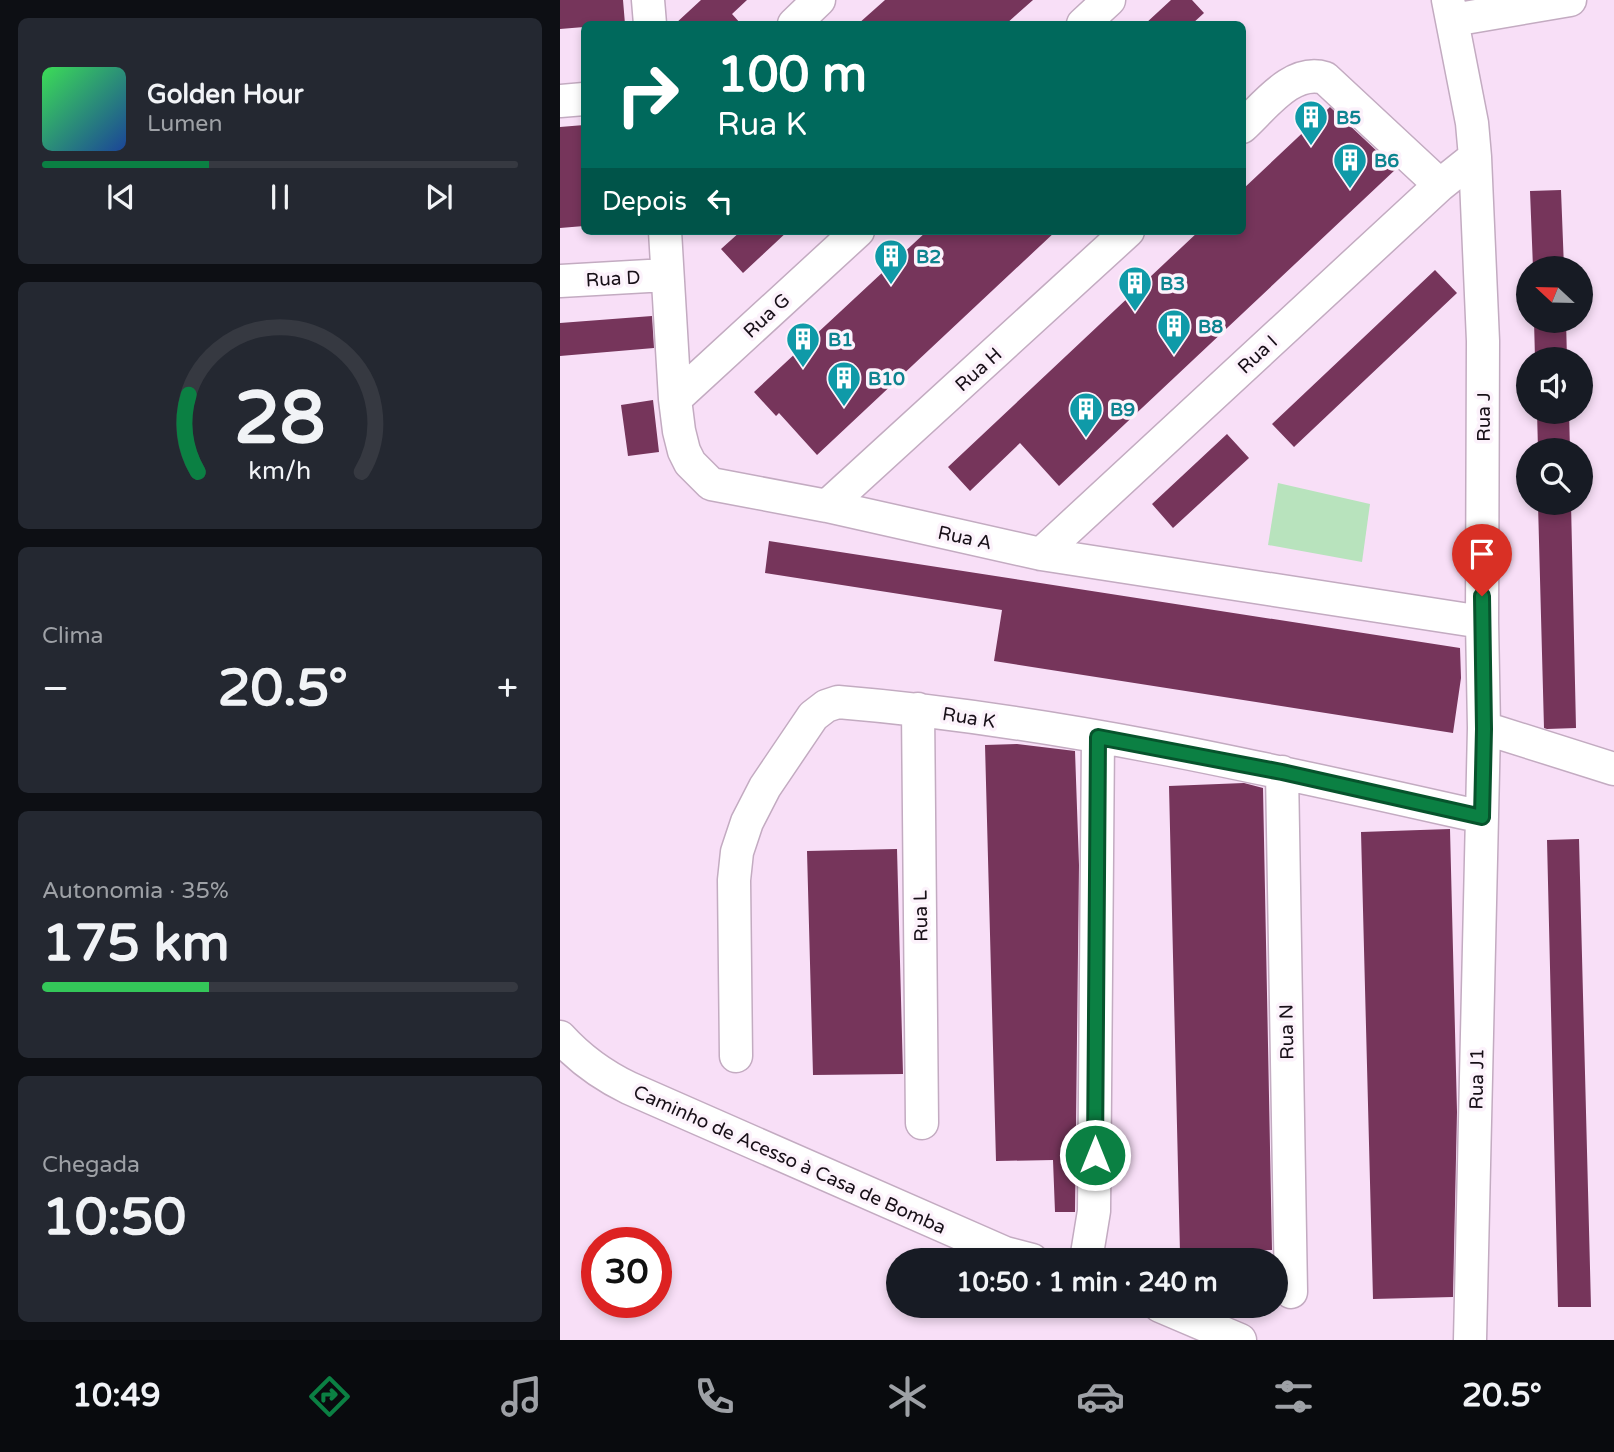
<!DOCTYPE html>
<html lang="pt">
<meta charset="utf-8">
<style>
body{margin:0;font-family:"Varela Round",sans-serif;background:#242831;color:#f1f3f6;height:100vh;display:flex;flex-direction:column;font-size:26px;white-space:nowrap}
*{box-sizing:border-box;margin:0}
p{font-size:23px;color:#9ea1a6}
.icon{flex:none;width:38px;height:38px;fill:none;stroke:currentColor;stroke-width:2;stroke-linecap:round;stroke-linejoin:round}
.map{position:relative;flex:1;overflow:hidden}
.side{display:flex;flex-direction:column;gap:18px;padding:18px;background:#0d0f14;width:560px}
.side>*{flex:none}
.top-card{position:absolute;left:21px;top:21px;width:665px;height:214px;border-radius:10px;box-shadow:0 4px 10px #0003;background:#00695c;color:#fff;overflow:hidden}
.needle{width:46px;rotate:292deg}
.fabs{position:absolute;left:956px;top:256px;display:grid;gap:14px}
.fabs a{display:grid;place-items:center;width:77px;height:77px;border-radius:50%;background:#171b24;box-shadow:0 4px 10px #0003;font-size:35px}
.speed{position:absolute;left:21px;top:1227px;display:flex;gap:14px;font-size:35px;font-weight:700;text-align:center}
.speed>*{display:grid;place-content:center;width:91px;height:91px;border-radius:50%;background:#171b24;box-shadow:0 4px 10px #0003;line-height:1}
.speed .limit{border:10px solid #d22;background:#fff;color:#111}
.pin{position:absolute;display:grid;place-items:center;width:60px;height:60px;color:#fff;margin:-72px -30px;border-radius:50% 50% 50% 0;rotate:-45deg;box-shadow:0 0 7px #0007}
.pin .icon{rotate:45deg}
.me{position:absolute;width:77px;margin:-38px;rotate:0deg;stroke-linejoin:round;filter:drop-shadow(0 0 5px #0008)}
.turn{display:flex;align-items:center;gap:24px;height:147px;padding:0 21px;font-size:32px}
.turn .icon{width:91px;height:91px;stroke-width:2.5}
.turn b{display:block;font-size:49px;line-height:60px}
.then{display:flex;align-items:center;height:66px;padding:0 21px;background:#0003;gap:14px;font-size:26px}
.big{font-size:52px;font-weight:700;line-height:1.1}
.side .widget{flex:1;display:flex;flex-direction:column;justify-content:center;gap:10px;min-width:0;padding:0 24px;border-radius:10px;background:#242831}
.side .dial{align-items:center;gap:0}
.dial svg{height:182px;overflow:visible;fill:none;stroke:#363941;stroke-width:7;stroke-linecap:round;text-anchor:middle}
.dial text{fill:#f1f3f6;stroke:none}
.song{display:flex;align-items:center;gap:21px}
.cover{width:84px;height:84px;border-radius:10px;background:linear-gradient(135deg,hsl(130 70% 55%),hsl(220 70% 35%))}
.played{height:7px;border-radius:4px;background:linear-gradient(90deg,#0b8043 35%,#363941 35%)}
.keys{display:flex;justify-content:space-around;direction:ltr}
.heat{display:flex;justify-content:space-between;align-items:center;font-size:38px;direction:ltr}
.charge{height:10px;border-radius:5px;background:linear-gradient(90deg,#34c759 35%,#363941 0)}
.trip{position:absolute;left:326px;top:1248px;width:402px;height:70px;border-radius:35px;background:#171b24;box-shadow:0 4px 10px #0003;font-weight:700;line-height:70px;text-align:center}
.dock{display:flex;height:112px;justify-content:space-around;align-items:center;background:#090b0e;color:#9ea1a6}
.dock .icon{width:49px;height:49px}
.dock .selected{color:#0b8043}
.dock b{font-size:32px;color:#f1f3f6}
main{display:flex;flex:1;min-height:0}
.map>svg:first-child{display:block}
</style>
<main>
<section class="side">
<div class="widget">
<div class="song"><i class="cover"></i><div><b>Golden Hour</b><p>Lumen</p></div></div>
<div class="played"></div>
<div class="keys"><svg class="icon" aria-label="previous" viewBox="0 0 24 24"><path d="M18 5L8 12l10 7zM5 5v14"/></svg><svg class="icon" aria-label="pause" viewBox="0 0 24 24"><path d="M8 5v14M16 5v14"/></svg><svg class="icon" aria-label="next" viewBox="0 0 24 24"><path d="M6 5l10 7-10 7zM19 5v14"/></svg></div>
</div>
<div class="widget dial"><svg viewBox="0 0 100 80">
<path d="M14 69A42 42 0 1 1 86 69"/>
<path d="M14 69A42 42 0 0 1 10 35" stroke="#0b8043"/>
<text x="50" y="56" font-size="32" font-weight="700">28</text>
<text x="50" y="72" font-size="11">km/h</text>
</svg></div>
<div class="widget"><p>Clima</p>
<div class="heat"><a>−</a><b class="big">20.5°</b><a>+</a></div>
</div>
<div class="widget"><p>Autonomia · 35%</p><b class="big">175 km</b><div class="charge"></div></div>
<div class="widget"><p>Chegada</p><b class="big">10:50</b></div>
</section>
<div class="map">
<svg width="1054" height="1340" viewBox="0 0 1054 1340">
<rect width="100%" height="100%" fill="#f8dff7"/>
<!-- green -->
<path fill="#b8e3bd" d="M 718,483 L 810,504 L 802,562 L 708,545 Z"/>
<!-- building -->
<path fill="#76355b" d="M 0,0 L 63,0 L 65,24 L 24,24 L 24,27 L 0,29 Z
M 141,0 L 187,0 L 172,14 L 181,24 L 115,24 Z
M 325,0 L 473,0 L 446,24 L 298,24 Z
M 611,0 L 632,0 L 644,13 L 632,24 L 585,24 Z
M 770,107 L 836,169 L 499,486 L 460,443 L 410,491 L 388,467 L 639,231 L 682,231 L 682,190 Z
M 24,125 L 24,226 L 0,228 L 0,127 Z
M 1001,190 L 1004,268 L 973,268 L 970,191 Z
M 181,231 L 228,231 L 183,273 L 161,249 Z
M 367,231 L 496,231 L 257,455 L 219,413 L 216,416 L 194,392 Z
M 875,270 L 897,293 L 734,447 L 712,424 Z
M 92,316 L 94,348 L 0,356 L 0,323 Z
M 974,320 L 1006,320 L 1007,359 L 975,359 Z
M 93,400 L 99,452 L 68,456 L 61,405 Z
M 977,411 L 1009,411 L 1010,450 L 978,450 Z
M 667,434 L 689,458 L 613,528 L 592,504 Z
M 1011,503 L 1016,728 L 987,729 L 984,728 L 978,504 Z
M 209,541 L 900,648 L 901,678 L 893,733 L 434,661 L 442,610 L 205,573 Z
M 457,744 L 515,751 L 519,865 L 515,1212 L 495,1212 L 493,1160 L 436,1161 L 425,745 Z
M 684,783 L 703,788 L 712,1250 L 620,1253 L 609,786 Z
M 890,829 L 897,1112 L 893,1297 L 813,1299 L 801,832 Z
M 1019,839 L 1031,1307 L 998,1307 L 987,840 Z
M 337,849 L 343,1074 L 253,1075 L 247,851 Z"/>
<g fill="none" stroke-linecap="round" stroke-linejoin="round">
<!-- street casing -->
<g stroke="#c3abc1" stroke-width="35">
<path id="street" d="M 88,0 L 90,24
M 888,0 L 912,123 L 915,157 L 923,341 L 922,622 L 924,728 L 910,1340
M 893,20 L 1010,0
M 234,24 L 259,0
M 523,24 L 549,0
M 0,101 L 24,99
M 682,127 C 705,106 732,68 765,78 L 880,185
M 105,231 L 115,399 L 119,431 L 124,451 L 130,463 L 151,484 L 267,506 L 481,554 L 922,622
M 0,281 L 106,275
M 115,399 L 298,231
M 267,506 L 568,231
M 481,554 L 880,185 L 915,157
M 358,709 L 362,1123
M 924,728 L 1054,769
M 722,772 L 731,1292
M 0,1037 C 20,1059 42,1075 69,1088 L 445,1253 L 472,1260
M 176,1056 L 174,880 L 177,852 L 187,822 L 205,787 L 253,716 L 266,706 L 278,702 C 496,720 709,769 922,817
M 526,1260 L 534,1211 L 538,737
M 600,1306 L 680,1340"/>
</g>
<!-- street -->
<use href="#street" stroke="#fff" stroke-width="32"/>
</g>
<g fill="none" stroke-linecap="round" stroke-linejoin="round">
<!-- route casing -->
<g stroke="#07532c" stroke-width="18">
<path id="route" d="M 535,1155 L 538,737 L 722,772 L 922,817 L 924,729 L 922,596"/>
</g>
<!-- route -->
<use href="#route" stroke="#0b8043" stroke-width="12"/>
</g>
<!-- icons -->
<defs>
<g id="building-pin" transform="scale(1.75)"><path d="M0 17L-7.5 6A9.5 9.5 0 1 1 7.5 6Z" fill="#0f9aa8" stroke="#fcf2fb"/><path d="M-4-6H4V6H1V3H-1V6H-4ZM-2.5-4.3h1.7v1.8h-1.7ZM.8-4.3h1.7v1.8H.8ZM-2.5-1h1.7V.8h-1.7ZM.8-1h1.7V.8H.8Z" fill="#fff"/></g>
</defs>
<g fill-rule="evenodd">
<use href="#building-pin" x="751" y="117"/>
<use href="#building-pin" x="790" y="160"/>
<use href="#building-pin" x="331" y="256"/>
<use href="#building-pin" x="575" y="283"/>
<use href="#building-pin" x="614" y="326"/>
<use href="#building-pin" x="243" y="339"/>
<use href="#building-pin" x="284" y="378"/>
<use href="#building-pin" x="526" y="409"/>
</g>
<g text-anchor="middle" stroke-width="7" stroke-linejoin="round" paint-order="stroke">
<!-- culture labels -->
<g font-size="19" font-weight="bold" fill="#0d838f" stroke="#fcf2fb" text-anchor="start">
<text x="776" y="124">B5</text>
<text x="814" y="167">B6</text>
<text x="356" y="263">B2</text>
<text x="600" y="290">B3</text>
<text x="638" y="333">B8</text>
<text x="268" y="346">B1</text>
<text x="308" y="385">B10</text>
<text x="550" y="416">B9</text>
</g>
<!-- street labels -->
<g font-size="19" fill="#181018" stroke="#fcf2fb">
<text transform="translate(53 278) rotate(-3)" y="7">Rua D</text>
<text transform="translate(206 315) rotate(-43)" y="7">Rua G</text>
<text transform="translate(697 354) rotate(-43)" y="7">Rua I</text>
<text transform="translate(418 369) rotate(-42)" y="7">Rua H</text>
<text transform="translate(923 417) rotate(-90)" y="7">Rua J</text>
<text transform="translate(405 537) rotate(12)" y="7">Rua A</text>
<text transform="translate(409 717) rotate(9)" y="7">Rua K</text>
<text transform="translate(360 916) rotate(-91)" y="7">Rua L</text>
<text transform="translate(726 1032) rotate(-91)" y="7">Rua N</text>
<text transform="translate(916 1079) rotate(-89)" y="7">Rua J1</text>
<text transform="translate(230 1159) rotate(24)" y="7">Caminho de Acesso à Casa de Bomba</text>
</g>
</g>
</svg>
<div class="fabs">
<a><svg class="needle" viewBox="-14 -14 28 28"><path d="M0-13l5 13h-10z" fill="#e53935"/><path d="M0 13l5-13h-10z" fill="#9ea1a6"/></svg></a>
<a><svg class="icon" aria-label="sound" viewBox="0 0 24 24"><path d="M4 9h4l5-4v14l-5-4H4zM17 9q2 3 0 6"/></svg></a>
<a><svg class="icon" aria-label="search" viewBox="0 0 24 24"><circle cx="10" cy="10" r="6"/><path d="M15 15l6 6"/></svg></a>
</div>
<div class="speed"><div class="limit">30</div></div>
<div class="pin" style="left:922px;top:596px;background:#d93025"><svg class="icon" aria-label="arrive" viewBox="0 0 24 24"><path d="M6 21V4h12l-3 4 3 4H6"/></svg></div>
<svg class="me" style="left:535px;top:1155px" viewBox="-20 -20 40 40"><circle r="17" fill="#0b8043" stroke="#fff" stroke-width="3"/><path d="M0-11L8 9 0 5-8 9z" fill="#fff"/></svg>
<div class="trip">10:50 · 1 min · 240 m</div>
<div class="top-card">
<div class="turn"><svg class="icon" aria-label="right" viewBox="0 0 24 24"><path d="M7 20v-9h11M14 6l5 5-5 5"/></svg><div><b>100 m</b>Rua K</div></div>
<div class="then">Depois<svg class="icon" aria-label="left" viewBox="0 0 24 24"><path d="M17 20v-9H6M10 6l-5 5 5 5"/></svg></div>
</div>
</div>
</main>
<nav class="dock">
<b>10:49</b>
<svg class="icon selected" aria-label="directions" viewBox="0 0 24 24"><path d="M12 3l9 9-9 9-9-9zM9 14v-3h6M13 9l2 2-2 2"/></svg>
<svg class="icon" aria-label="music" viewBox="0 0 24 24"><path d="M9 18V5l10-2v13"/><circle cx="6" cy="18" r="3"/><circle cx="16" cy="16" r="3"/></svg>
<svg class="icon" aria-label="phone" viewBox="0 0 24 24"><path d="M5 4h4l2 5-3 2q2 4 5 5l2-3 5 2v4C11 20 4 13 5 4z"/></svg>
<svg class="icon" aria-label="climate" viewBox="0 0 24 24"><path d="M12 3v18M4 7l16 10M4 17L20 7"/></svg>
<svg class="icon" aria-label="car" viewBox="0 0 24 24"><path d="M5 17H2v-5l4-1 3-4h7l3 4 3 1v5h-3M9 17h6M6 11h13"/><circle cx="7" cy="17" r="2"/><circle cx="17" cy="17" r="2"/></svg>
<svg class="icon" aria-label="filters" viewBox="0 0 24 24"><path d="M4 7h16M4 17h16"/><circle cx="9" cy="7" r="2"/><circle cx="15" cy="17" r="2"/></svg>
<b>20.5°</b>
</nav>
